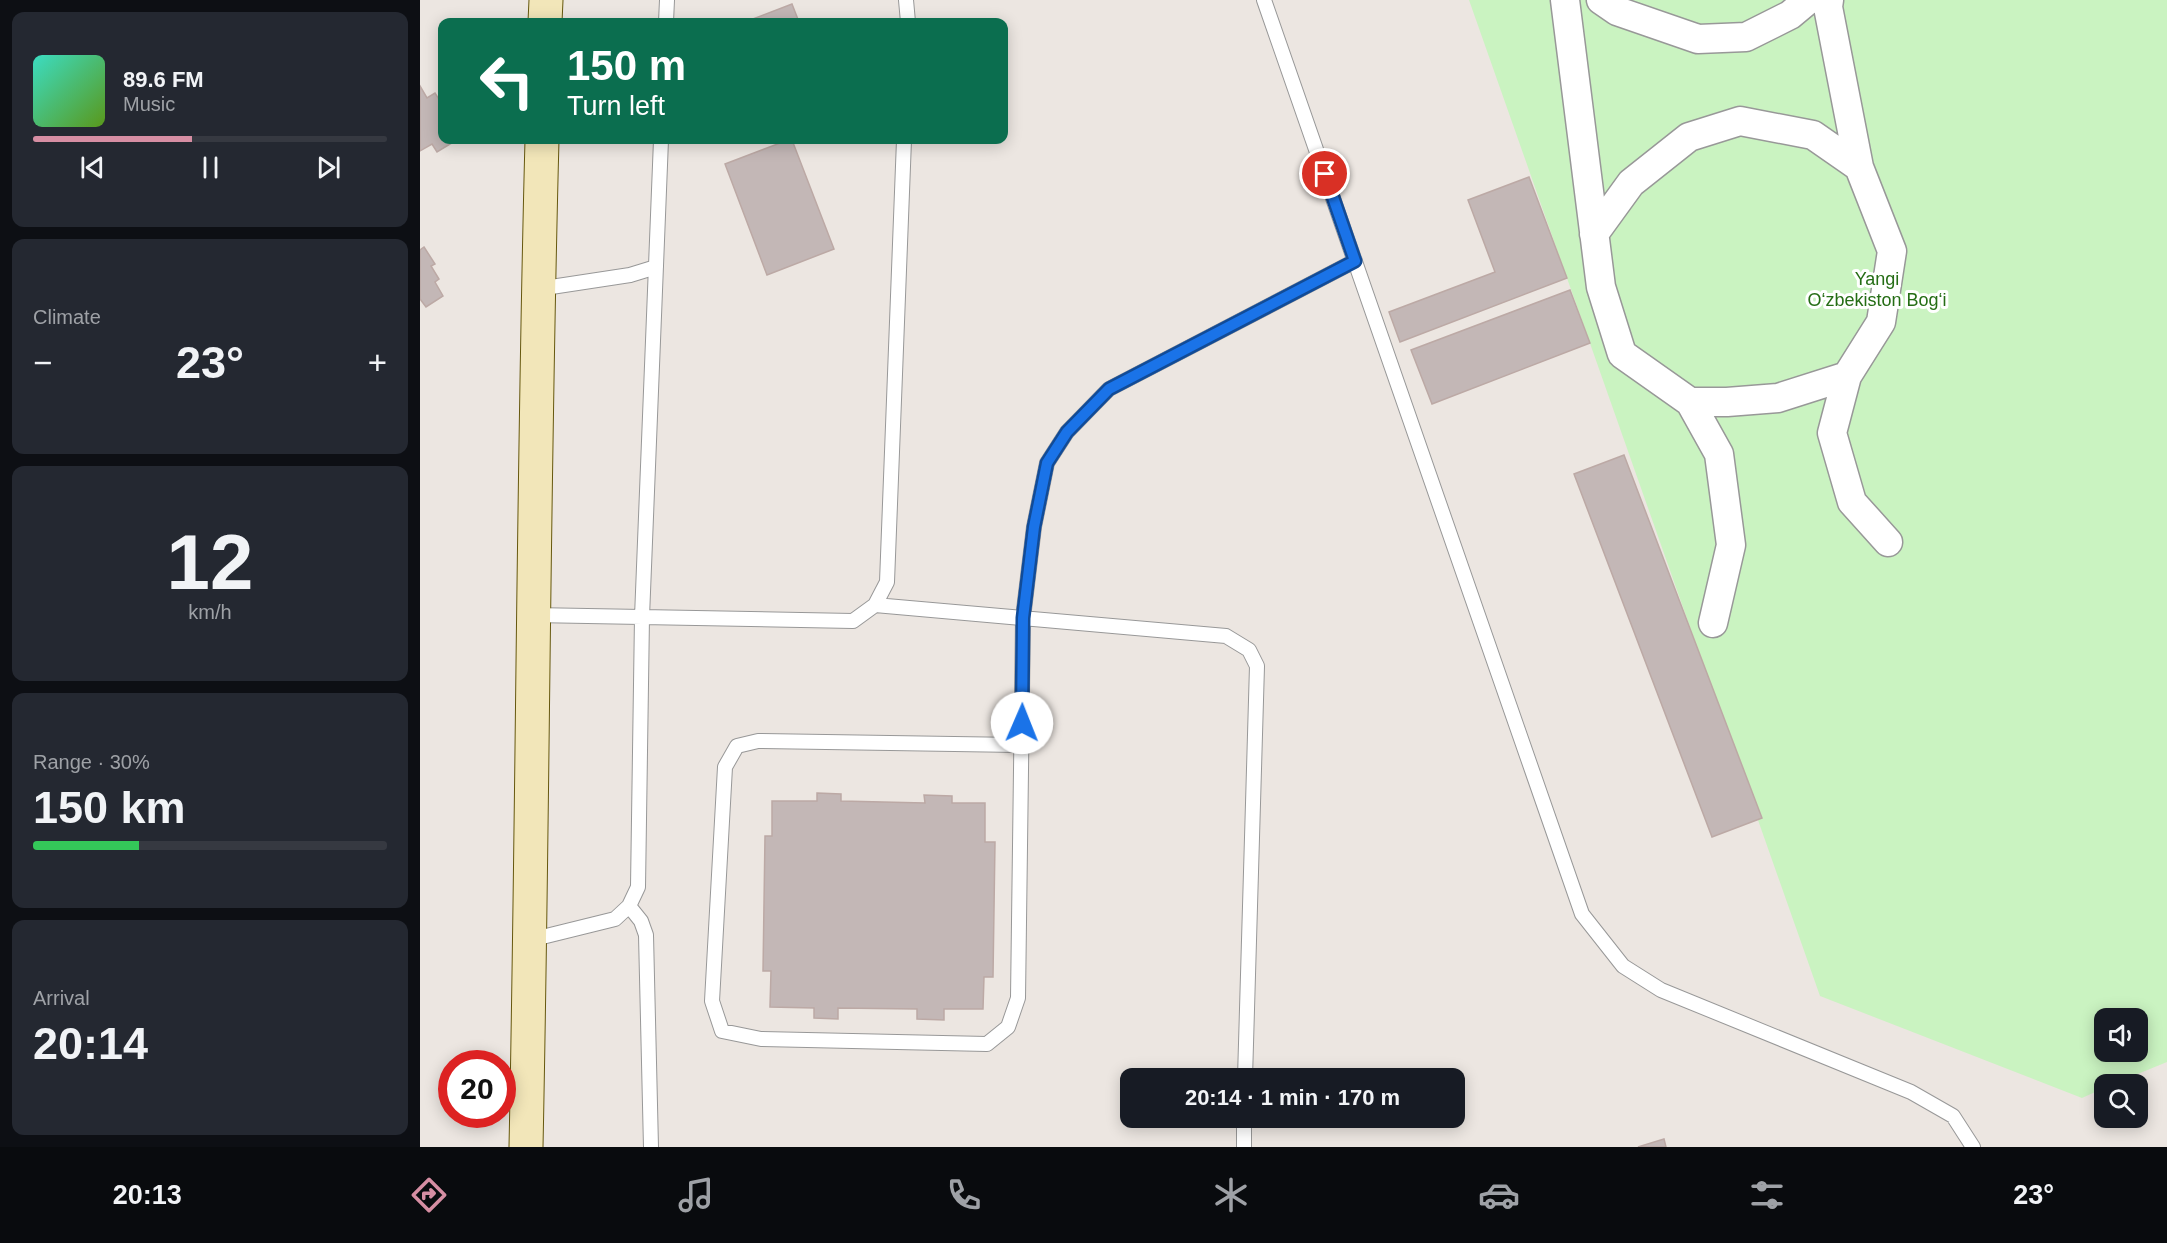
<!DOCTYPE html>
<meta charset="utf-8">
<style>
body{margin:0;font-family:Helvetica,sans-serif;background:#242831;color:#f1f3f6;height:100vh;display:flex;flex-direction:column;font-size:22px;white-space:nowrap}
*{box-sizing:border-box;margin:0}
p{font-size:20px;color:#9ea1a6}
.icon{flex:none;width:33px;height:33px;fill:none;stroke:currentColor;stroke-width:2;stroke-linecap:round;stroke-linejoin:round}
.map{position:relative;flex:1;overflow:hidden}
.sheet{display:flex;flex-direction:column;gap:12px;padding:12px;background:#0d0f14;width:420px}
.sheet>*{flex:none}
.hud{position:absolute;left:18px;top:18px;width:570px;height:126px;border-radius:12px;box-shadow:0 3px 15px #0003;background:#0b6e4f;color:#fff;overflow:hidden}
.buttons{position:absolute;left:1674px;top:1008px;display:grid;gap:12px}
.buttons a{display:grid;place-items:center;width:54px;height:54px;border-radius:12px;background:#171b24;box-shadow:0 3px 15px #0003;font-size:30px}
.speed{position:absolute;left:18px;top:1050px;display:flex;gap:12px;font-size:30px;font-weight:700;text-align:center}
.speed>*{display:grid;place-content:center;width:78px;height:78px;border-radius:50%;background:#171b24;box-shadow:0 3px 15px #0003;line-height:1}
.speed .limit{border:9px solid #d22;background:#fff;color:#111}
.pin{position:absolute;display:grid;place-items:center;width:51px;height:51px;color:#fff;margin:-26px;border:3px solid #fff;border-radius:50%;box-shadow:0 2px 6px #0007}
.me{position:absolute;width:66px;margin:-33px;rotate:1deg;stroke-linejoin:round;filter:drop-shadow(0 0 4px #0008)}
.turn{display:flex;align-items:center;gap:21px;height:126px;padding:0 30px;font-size:27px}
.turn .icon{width:78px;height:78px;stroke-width:2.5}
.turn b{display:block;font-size:42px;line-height:51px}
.big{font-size:45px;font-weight:800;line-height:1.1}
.sheet .widget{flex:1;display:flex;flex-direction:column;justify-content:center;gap:9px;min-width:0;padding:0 21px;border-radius:12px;background:#242831}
.sheet .dial{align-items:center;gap:0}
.dial b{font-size:78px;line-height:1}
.song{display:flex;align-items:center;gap:18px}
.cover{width:72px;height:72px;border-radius:9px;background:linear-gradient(135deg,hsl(170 70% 55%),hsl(90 70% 35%))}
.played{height:6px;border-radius:3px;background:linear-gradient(90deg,#d68ea3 45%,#363941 45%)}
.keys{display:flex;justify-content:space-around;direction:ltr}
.heat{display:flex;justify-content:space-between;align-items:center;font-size:33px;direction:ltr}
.charge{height:9px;border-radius:4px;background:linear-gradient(90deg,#34c759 30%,#363941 0)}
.trip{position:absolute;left:700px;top:1068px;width:345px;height:60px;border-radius:12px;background:#171b24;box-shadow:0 3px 15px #0003;font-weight:800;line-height:60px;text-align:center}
.tabs{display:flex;height:96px;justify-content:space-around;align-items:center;background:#090b0e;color:#9ea1a6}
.tabs .icon{width:42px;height:42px}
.tabs .on{color:#d68ea3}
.tabs b{font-size:27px;color:#f1f3f6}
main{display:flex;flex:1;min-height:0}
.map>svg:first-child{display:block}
</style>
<main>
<section class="sheet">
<div class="widget">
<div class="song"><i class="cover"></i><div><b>89.6 FM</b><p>Music</p></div></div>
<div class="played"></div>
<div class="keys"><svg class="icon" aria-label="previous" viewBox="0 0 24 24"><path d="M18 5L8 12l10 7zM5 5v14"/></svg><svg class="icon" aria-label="pause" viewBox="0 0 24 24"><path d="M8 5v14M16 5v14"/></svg><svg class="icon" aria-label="next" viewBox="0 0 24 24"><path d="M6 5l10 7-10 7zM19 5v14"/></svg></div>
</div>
<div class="widget"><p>Climate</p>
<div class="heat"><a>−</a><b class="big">23°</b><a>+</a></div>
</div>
<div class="widget dial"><b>12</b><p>km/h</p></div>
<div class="widget"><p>Range · 30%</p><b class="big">150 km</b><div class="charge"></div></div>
<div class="widget"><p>Arrival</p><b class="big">20:14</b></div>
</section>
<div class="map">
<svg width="1747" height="1147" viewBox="0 0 1747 1147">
<rect width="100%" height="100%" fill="#ece6e1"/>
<!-- park -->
<path fill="#caf3c1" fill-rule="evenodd" d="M 1049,0 L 1747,0 L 1747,1062 L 1693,1084 L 1684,1084 L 1684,1088 L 1662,1098 L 1400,996 ZM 1684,1018 L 1718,1018 L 1718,1052 L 1684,1052 Z"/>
<!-- building -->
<path fill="#c3b7b6" stroke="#bca9a5" stroke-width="1.5" d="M 372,4 L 379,22 L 325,22 Z
M 0,86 L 7,98 L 15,93 L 22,104 L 22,140 L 35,141 L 17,152 L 12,144 L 0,151 Z
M 368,140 L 372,140 L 414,249 L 347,275 L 305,164 Z
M 1109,177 L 1147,278 L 980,342 L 969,312 L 1075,272 L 1048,200 Z
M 4,247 L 15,264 L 11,266 L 19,279 L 15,282 L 23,296 L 6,307 L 0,299 L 0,250 Z
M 1150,290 L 1170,343 L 1012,404 L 991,350 Z
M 1204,455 L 1342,818 L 1292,837 L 1154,474 Z
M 397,793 L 421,794 L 421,801 L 505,803 L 504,795 L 532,796 L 532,803 L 565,803 L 565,842 L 575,842 L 573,977 L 564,977 L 563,1009 L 524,1009 L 524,1020 L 497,1019 L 497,1009 L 418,1008 L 418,1019 L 394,1018 L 394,1008 L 350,1007 L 351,971 L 343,971 L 345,836 L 352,836 L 352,801 L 397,801 Z
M 1244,1139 L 1246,1147 L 1218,1147 Z"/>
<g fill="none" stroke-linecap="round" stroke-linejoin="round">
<!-- lane casing -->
<g stroke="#989898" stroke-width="16">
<path id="lane" d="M 486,0 L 488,22
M 844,0 L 1162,914 L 1203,966 L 1241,990 L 1491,1092 L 1533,1116 L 1553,1147
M 246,22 L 247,0
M 118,289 L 210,275 L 236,267
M 455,605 L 806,636 L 829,650 L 837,666 L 825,1078
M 113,615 L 433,621 L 455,605 L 467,582 L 484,140
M 602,745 L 338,741 L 317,746 L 305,767 L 292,1001 L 302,1031 L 341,1039 L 567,1044 L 588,1027 L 598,998 L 603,618 L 614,527 L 627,463 L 647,432 L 689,389 L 935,261
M 209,906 L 221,921 L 226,935 L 231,1147
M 110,940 L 195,919 L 209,906 L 218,887 L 222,617 L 241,140
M 824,1147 L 824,1118"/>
</g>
<!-- street casing -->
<g stroke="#989898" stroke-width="31">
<path id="street" d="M 1145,0 L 1181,287 L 1202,354 L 1270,402 L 1299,454 L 1311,545 L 1293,623
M 1181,0 L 1197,11 L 1278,39 L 1326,37 L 1370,15 L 1388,0
M 1409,0 L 1408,7 L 1439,167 L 1472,251 L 1461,322 L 1427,376 L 1412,433 L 1432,502 L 1468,542
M 1174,234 L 1211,183 L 1269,137 L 1320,121 L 1393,135 L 1439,167
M 1270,402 L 1307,402 L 1358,398 L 1427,376"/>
</g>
<!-- secondary casing -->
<g stroke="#66580e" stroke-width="35">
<path id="secondary" d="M 125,22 L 126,0
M 106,1147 C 113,811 113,475 122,140"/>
</g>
<!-- lane -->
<use href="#lane" stroke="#fff" stroke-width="14"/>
<!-- street -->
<use href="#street" stroke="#fff" stroke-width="28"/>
<!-- secondary -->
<use href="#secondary" stroke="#f2e6b9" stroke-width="33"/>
</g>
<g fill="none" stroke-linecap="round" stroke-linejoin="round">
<!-- route casing -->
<g stroke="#114b97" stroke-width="15">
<path id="route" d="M 602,723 L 603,618 L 614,527 L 627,463 L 647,432 L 689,389 L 935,261 L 905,174"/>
</g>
<!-- route -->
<use href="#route" stroke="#1a73e8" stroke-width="10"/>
</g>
<g text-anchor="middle" stroke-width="6" stroke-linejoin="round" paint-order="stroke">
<!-- park labels -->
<g font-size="18" fill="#256d15" stroke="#fff">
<text x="1457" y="285">Yangi<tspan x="1457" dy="21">Oʻzbekiston Bogʻi</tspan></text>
</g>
</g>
</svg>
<div class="buttons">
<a><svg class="icon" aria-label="sound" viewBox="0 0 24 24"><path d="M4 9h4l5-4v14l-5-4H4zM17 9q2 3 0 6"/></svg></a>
<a><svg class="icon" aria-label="search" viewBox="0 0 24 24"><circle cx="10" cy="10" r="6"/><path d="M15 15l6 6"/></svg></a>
</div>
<div class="speed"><div class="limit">20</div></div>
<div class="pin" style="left:905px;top:174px;background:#d93025"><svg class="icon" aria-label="arrive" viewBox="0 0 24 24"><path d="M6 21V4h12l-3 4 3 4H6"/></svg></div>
<svg class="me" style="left:602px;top:723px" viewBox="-20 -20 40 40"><circle r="19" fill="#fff"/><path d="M0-13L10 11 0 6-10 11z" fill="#1a73e8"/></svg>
<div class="trip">20:14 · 1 min · 170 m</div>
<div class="hud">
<div class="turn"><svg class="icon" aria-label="left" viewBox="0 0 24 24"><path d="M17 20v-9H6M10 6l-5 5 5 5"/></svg><div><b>150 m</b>Turn left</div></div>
</div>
</div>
</main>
<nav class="tabs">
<b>20:13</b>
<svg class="icon on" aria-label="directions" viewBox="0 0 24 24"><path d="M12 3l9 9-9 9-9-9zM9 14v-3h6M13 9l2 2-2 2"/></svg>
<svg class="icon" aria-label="music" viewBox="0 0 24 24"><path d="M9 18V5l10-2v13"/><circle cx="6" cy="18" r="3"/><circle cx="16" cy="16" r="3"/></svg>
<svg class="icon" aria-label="phone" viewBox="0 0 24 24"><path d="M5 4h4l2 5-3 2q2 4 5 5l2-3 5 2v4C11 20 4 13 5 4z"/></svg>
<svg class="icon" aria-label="climate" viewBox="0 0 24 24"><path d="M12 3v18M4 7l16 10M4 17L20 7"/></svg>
<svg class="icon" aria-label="car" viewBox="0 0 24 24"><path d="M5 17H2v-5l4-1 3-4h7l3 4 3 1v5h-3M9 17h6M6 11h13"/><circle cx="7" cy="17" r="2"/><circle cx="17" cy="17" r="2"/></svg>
<svg class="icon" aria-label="filters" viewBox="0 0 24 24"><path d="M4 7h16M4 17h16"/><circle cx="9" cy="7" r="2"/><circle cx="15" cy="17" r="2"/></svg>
<b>23°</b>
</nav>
